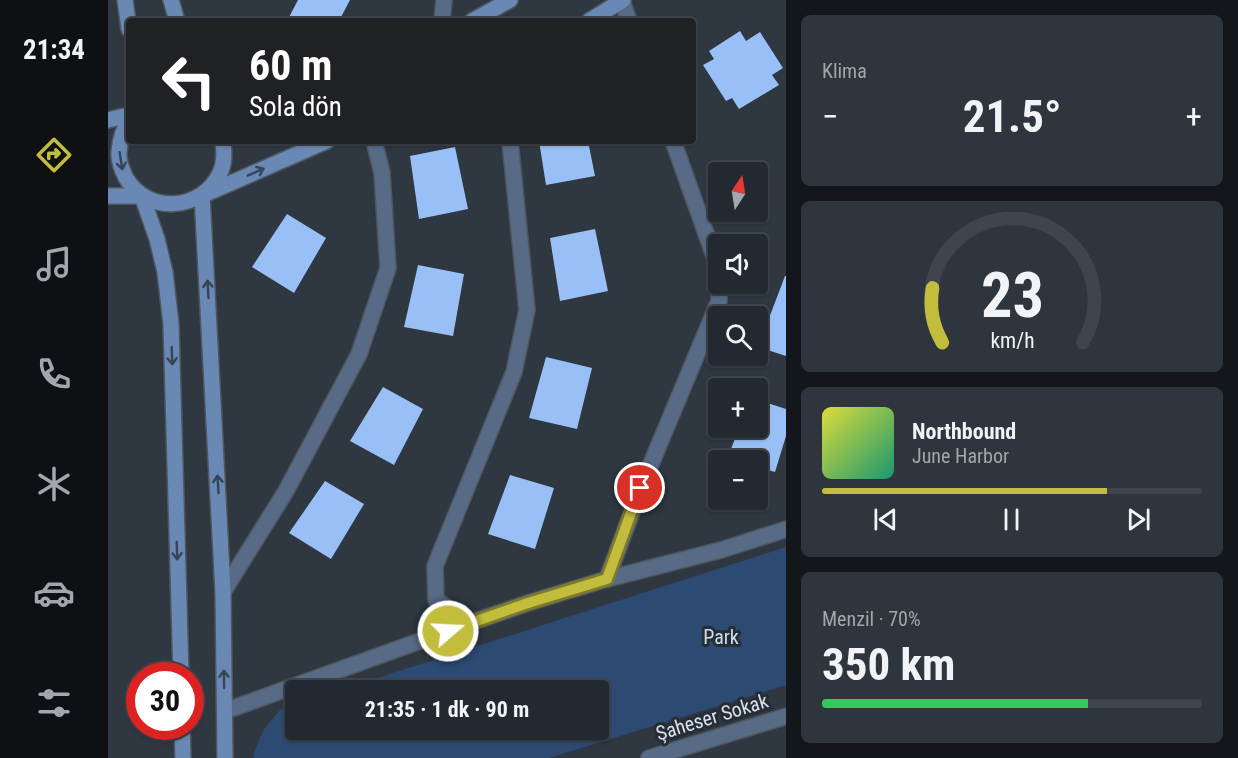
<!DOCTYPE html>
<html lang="tr">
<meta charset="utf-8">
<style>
body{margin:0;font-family:"Roboto Condensed",sans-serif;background:#2f353d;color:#f1f3f6;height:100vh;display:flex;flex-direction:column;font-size:22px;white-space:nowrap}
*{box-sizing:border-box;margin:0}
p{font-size:20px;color:#a3a6ab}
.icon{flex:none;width:33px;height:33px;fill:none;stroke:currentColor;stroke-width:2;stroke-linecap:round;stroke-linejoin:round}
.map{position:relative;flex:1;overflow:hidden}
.panel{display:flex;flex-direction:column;gap:15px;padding:15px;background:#13171b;width:452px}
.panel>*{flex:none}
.banner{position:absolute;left:18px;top:18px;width:570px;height:126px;border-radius:6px;box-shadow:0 2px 4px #0004,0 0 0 2px #40454d;background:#202124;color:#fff;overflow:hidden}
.needle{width:39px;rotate:12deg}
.tools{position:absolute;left:600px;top:162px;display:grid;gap:12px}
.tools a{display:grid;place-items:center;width:60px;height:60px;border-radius:6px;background:#232931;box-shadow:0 2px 4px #0004,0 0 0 2px #40454d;font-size:30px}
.speed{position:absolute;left:18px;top:662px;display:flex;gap:12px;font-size:30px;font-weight:700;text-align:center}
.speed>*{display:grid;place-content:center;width:78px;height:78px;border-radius:50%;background:#232931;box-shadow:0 2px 4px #0004,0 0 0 2px #40454d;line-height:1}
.speed .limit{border:9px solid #d22;background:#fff;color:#111}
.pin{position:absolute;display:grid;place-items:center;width:51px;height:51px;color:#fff;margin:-26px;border:3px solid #fff;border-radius:50%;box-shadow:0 2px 6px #0007}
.me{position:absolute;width:66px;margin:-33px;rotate:71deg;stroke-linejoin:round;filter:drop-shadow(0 0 4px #0008)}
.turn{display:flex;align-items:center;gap:21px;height:126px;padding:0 24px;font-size:27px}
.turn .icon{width:78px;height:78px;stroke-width:2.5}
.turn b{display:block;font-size:42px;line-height:51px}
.big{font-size:45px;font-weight:700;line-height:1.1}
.panel .tile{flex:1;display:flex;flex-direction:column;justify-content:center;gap:9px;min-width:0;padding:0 21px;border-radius:9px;background:#2f353d}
.panel .dial{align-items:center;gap:0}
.dial svg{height:156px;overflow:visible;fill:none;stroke:#40454d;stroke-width:7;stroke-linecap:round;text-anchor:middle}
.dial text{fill:#f1f3f6;stroke:none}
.song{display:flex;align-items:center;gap:18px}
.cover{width:72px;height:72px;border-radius:9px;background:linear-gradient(135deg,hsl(60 70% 55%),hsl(160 70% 35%))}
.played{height:6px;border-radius:3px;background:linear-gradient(90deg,#c3bd3e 75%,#40454d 75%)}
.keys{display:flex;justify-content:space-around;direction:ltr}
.heat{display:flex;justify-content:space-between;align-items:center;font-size:33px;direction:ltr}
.charge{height:9px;border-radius:4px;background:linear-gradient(90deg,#34c759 70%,#40454d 0)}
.trip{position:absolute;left:177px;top:680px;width:324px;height:60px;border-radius:6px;background:#232931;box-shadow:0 2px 4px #0004,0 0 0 2px #40454d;font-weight:700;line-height:60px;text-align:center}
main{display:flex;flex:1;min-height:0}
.tab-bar{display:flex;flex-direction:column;width:108px;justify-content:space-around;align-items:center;background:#0e1014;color:#a3a6ab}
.tab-bar .icon{width:42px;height:42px}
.tab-bar .on{color:#c3bd3e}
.tab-bar b{font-size:27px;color:#f1f3f6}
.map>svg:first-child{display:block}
</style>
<main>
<nav class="tab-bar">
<b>21:34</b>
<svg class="icon on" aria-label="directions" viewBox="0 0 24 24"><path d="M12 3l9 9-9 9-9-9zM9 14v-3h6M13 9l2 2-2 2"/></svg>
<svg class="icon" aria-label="music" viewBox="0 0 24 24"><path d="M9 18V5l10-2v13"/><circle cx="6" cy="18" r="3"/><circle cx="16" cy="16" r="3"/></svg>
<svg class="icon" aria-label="phone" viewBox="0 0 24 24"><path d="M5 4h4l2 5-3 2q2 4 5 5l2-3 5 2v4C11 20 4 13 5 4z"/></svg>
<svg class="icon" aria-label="climate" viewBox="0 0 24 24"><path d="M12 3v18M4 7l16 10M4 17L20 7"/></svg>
<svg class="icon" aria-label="car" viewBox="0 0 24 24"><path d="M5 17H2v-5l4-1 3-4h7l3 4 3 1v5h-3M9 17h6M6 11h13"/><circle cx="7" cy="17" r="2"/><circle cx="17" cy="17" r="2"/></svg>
<svg class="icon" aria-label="filters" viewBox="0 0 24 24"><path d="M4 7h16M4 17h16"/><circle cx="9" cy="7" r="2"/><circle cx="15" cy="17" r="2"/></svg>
</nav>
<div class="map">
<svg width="679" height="758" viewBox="0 0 679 758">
<rect width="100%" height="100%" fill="#2f3741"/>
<!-- green -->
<path fill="#2d4a73" d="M 678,547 L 678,685 L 441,758 L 146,758 L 145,755 L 156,729 L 173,709 L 187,704 L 188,729 L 490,729 L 490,690 L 232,690 Z"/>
<!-- building -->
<path fill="#99c0f6" d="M 190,0 L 242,0 L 231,21 L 179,21 Z
M 632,31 L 638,41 L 652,32 L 675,68 L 664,75 L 671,85 L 631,109 L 624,98 L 618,101 L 595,65 L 606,59 L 601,51 Z
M 431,141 L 480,141 L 487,176 L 438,185 Z
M 347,147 L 360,209 L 311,219 L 302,156 Z
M 179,214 L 218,238 L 186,293 L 144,267 Z
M 487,229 L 500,291 L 452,301 L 442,238 Z
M 310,265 L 356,274 L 345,336 L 296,327 Z
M 677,276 L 678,276 L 678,356 L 650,347 Z
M 438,357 L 484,368 L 469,429 L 421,418 Z
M 275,387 L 315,409 L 286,465 L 242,441 Z
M 650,400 L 678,409 L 678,436 L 667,472 L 650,467 L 650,460 L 631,460 L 620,457 L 631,428 L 650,428 Z
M 402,475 L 446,488 L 427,549 L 380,534 Z
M 217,481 L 256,504 L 223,559 L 181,533 Z"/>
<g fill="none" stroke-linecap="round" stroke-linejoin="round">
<!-- street casing -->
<g stroke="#4e565f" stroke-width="18">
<path id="street" d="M 514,1 L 521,21
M 334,21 L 336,0
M 565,141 L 610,267
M 499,579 L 533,488 L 611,301 L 611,284
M 115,592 L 178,491 L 251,354 L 280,268 L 274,173 L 266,141
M 362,623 L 328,600 L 327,566 L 406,372 L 419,310 L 402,141
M 117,711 L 362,623 L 420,603 L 499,579 L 613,550 L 679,529
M 541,758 L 679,716"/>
</g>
<!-- secondary casing -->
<g stroke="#4e565f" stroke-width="18">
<path id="secondary" d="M 17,0 L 21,29
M 63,0 L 69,21
M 364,21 L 402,0
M 481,21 L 515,0
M 0,120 L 21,115
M 21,121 C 14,130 12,141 11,152 C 10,161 14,170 18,178 C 40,215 94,211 112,173 C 117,163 116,152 115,141
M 100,193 L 219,141
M 94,195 L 115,592 L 117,758
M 0,196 L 34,196
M 34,196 L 49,239 L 57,272 L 63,324 L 73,675
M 74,726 L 75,758"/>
</g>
<!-- street -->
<use href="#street" stroke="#576b87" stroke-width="15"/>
<!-- secondary -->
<use href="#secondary" stroke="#6988b3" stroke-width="15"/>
</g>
<!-- one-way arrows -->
<defs><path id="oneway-shaft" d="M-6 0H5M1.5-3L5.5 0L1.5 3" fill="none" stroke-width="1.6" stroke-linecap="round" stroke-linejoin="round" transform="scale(1.5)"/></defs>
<g stroke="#364456">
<use href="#oneway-shaft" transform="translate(13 161) rotate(81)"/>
<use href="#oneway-shaft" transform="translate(148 172) rotate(-24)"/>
<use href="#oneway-shaft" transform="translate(100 289) rotate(-93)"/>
<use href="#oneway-shaft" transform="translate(64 356) rotate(88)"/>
<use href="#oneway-shaft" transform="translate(110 484) rotate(-93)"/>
<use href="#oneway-shaft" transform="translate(69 551) rotate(88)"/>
<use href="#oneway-shaft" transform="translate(116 679) rotate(-91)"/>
</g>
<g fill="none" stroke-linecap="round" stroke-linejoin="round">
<!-- route casing -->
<g stroke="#7f7b28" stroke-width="15">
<path id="route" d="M 340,631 L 420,603 L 499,579 L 532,488"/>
</g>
<!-- route -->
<use href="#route" stroke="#c3bd3e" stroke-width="10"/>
</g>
<g text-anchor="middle" stroke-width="6" stroke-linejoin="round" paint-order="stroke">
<!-- park labels -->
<g font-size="20" fill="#d0ddee" stroke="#252d37">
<text x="613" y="644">Park</text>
</g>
<!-- street labels -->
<g font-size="20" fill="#dce1e8" stroke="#252d37">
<text transform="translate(604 717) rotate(-17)" y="7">Şaheser Sokak</text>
</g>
</g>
</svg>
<div class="tools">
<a><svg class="needle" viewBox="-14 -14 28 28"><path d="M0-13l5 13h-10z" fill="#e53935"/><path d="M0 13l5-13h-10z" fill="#a3a6ab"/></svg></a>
<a><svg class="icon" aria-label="sound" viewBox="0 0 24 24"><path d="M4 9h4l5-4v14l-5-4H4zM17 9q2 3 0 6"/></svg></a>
<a><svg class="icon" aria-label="search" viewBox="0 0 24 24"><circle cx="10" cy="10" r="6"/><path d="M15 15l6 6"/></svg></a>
<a>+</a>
<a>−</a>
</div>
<div class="speed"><div class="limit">30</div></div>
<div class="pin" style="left:532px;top:488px;background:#d93025"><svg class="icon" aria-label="arrive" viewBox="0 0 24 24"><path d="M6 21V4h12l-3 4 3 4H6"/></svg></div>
<svg class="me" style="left:340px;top:631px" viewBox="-20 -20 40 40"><circle r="17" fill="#c3bd3e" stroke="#fff" stroke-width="3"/><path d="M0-11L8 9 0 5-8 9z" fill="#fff"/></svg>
<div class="trip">21:35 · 1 dk · 90 m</div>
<div class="banner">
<div class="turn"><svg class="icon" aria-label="left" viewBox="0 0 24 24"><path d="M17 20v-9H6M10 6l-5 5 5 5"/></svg><div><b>60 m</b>Sola dön</div></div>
</div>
</div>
<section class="panel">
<div class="tile"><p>Klima</p>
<div class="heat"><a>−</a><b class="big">21.5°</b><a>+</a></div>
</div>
<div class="tile dial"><svg viewBox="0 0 100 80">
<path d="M14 69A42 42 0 1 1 86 69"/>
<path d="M14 69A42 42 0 0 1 9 41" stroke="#c3bd3e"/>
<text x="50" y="56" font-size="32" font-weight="700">23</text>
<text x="50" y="72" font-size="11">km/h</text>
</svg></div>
<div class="tile">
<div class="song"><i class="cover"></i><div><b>Northbound</b><p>June Harbor</p></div></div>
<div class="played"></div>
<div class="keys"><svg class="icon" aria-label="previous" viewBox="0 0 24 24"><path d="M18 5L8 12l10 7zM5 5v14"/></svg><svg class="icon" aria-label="pause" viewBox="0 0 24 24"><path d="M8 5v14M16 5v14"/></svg><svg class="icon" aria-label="next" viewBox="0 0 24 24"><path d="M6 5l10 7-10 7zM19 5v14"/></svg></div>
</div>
<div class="tile"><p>Menzil · 70%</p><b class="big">350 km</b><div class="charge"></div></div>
</section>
</main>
